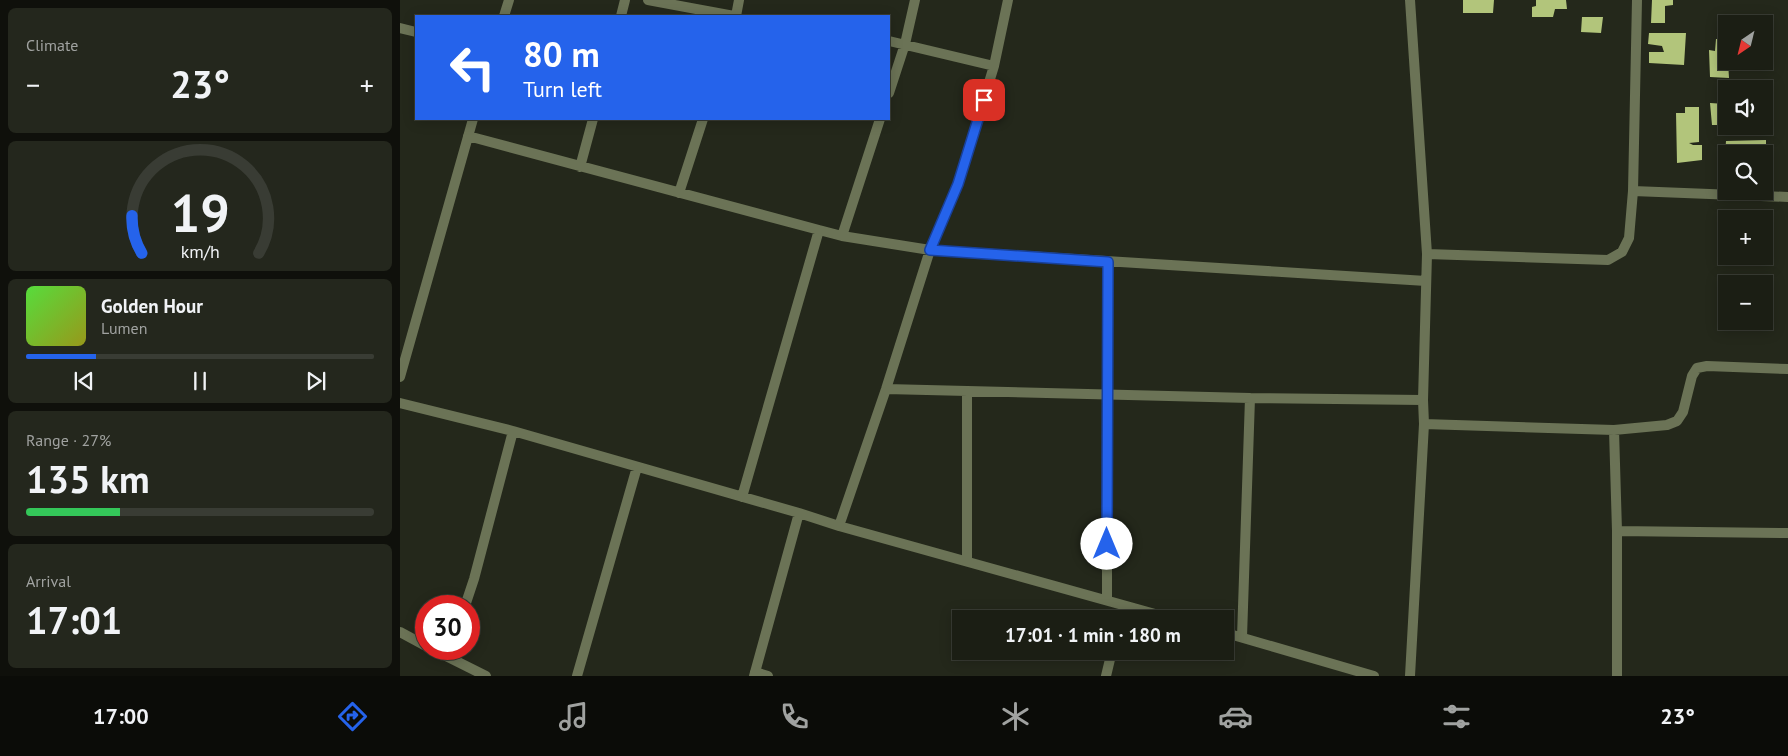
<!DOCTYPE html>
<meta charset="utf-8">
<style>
body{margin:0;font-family:"PT Sans",sans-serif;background:#24271d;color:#f1f3f6;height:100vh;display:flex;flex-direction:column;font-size:19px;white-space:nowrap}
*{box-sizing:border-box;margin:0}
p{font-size:16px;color:#a0a2a0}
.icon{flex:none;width:28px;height:28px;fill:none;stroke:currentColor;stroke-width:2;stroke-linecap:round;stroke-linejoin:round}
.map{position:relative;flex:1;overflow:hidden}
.sheet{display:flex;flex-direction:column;gap:8px;padding:8px;background:#0f100b;width:400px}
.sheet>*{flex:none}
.banner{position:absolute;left:15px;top:15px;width:475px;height:105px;border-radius:0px;box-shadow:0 2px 12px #0003,0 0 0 1px #393c34;background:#2563eb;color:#fff;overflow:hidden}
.needle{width:32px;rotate:215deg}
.controls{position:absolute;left:1318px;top:15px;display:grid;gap:10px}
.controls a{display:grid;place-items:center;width:55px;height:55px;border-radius:0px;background:#1b1e14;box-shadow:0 2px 12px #0003,0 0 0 1px #393c34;font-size:25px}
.speed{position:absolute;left:15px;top:595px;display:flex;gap:10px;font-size:25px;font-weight:700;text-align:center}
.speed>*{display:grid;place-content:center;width:65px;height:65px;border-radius:50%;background:#1b1e14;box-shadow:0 2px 12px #0003,0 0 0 1px #393c34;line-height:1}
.speed .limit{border:8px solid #d22;background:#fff;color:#111}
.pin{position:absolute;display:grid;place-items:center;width:42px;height:42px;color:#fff;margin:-21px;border-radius:10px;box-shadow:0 2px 8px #0006}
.me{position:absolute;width:55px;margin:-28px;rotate:0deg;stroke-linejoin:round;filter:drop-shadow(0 0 4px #0008)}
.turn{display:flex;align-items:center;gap:18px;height:105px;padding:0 25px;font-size:22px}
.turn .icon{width:65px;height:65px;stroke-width:2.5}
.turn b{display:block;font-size:35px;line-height:42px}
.big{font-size:38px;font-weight:700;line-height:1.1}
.sheet .tile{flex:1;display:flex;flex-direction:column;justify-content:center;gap:8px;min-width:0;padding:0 18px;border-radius:8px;background:#24271d}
.sheet .dial{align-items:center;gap:0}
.dial svg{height:130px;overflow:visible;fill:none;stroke:#393c34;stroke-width:7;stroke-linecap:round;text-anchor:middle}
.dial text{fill:#f1f3f6;stroke:none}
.song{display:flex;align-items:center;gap:15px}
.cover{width:60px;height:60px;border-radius:8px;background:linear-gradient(135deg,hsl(110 70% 55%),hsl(60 70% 35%))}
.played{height:5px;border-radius:2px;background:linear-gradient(90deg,#2563eb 20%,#393c34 20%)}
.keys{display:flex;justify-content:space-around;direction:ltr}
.heat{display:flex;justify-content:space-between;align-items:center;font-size:28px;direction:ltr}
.charge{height:8px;border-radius:4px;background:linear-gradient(90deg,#34c759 27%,#393c34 0)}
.trip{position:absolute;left:552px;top:610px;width:282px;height:50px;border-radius:0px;background:#1b1e14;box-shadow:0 2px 12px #0003,0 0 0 1px #393c34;font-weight:700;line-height:50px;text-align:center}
.dock{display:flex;height:80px;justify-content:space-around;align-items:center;background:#0b0c08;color:#a0a2a0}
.dock .icon{width:35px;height:35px}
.dock .active{color:#2563eb}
.dock b{font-size:22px;color:#f1f3f6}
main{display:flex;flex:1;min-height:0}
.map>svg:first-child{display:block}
</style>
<main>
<section class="sheet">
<div class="tile"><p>Climate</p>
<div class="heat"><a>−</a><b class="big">23°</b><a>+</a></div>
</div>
<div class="tile dial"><svg viewBox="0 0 100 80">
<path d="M14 69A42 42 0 1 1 86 69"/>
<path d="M14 69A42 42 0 0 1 8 46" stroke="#2563eb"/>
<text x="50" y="56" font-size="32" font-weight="700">19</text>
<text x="50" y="72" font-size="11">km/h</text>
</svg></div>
<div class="tile">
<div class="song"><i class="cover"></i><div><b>Golden Hour</b><p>Lumen</p></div></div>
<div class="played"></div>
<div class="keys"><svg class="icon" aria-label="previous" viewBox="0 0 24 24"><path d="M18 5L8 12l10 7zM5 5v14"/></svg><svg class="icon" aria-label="pause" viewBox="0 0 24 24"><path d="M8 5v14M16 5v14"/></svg><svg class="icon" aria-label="next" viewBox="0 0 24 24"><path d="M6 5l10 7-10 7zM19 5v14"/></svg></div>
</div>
<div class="tile"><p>Range · 27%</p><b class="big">135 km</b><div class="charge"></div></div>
<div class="tile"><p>Arrival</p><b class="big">17:01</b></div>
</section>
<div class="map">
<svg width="1388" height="676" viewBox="0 0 1388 676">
<rect width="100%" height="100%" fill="#24281b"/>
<!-- building -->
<path fill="#b2c57b" d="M 1063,0 L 1094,0 L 1093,13 L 1063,13 Z
M 1136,0 L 1166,0 L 1167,9 L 1155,9 L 1153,17 L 1132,17 L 1132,7 L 1136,6 Z
M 1252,0 L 1273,0 L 1273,5 L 1265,6 L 1265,23 L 1251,23 Z
M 1182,17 L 1203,17 L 1201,33 L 1181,32 Z
M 1249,33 L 1286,33 L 1284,65 L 1249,63 L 1249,52 L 1264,52 L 1262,46 L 1248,44 Z
M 1316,39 L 1326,39 L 1326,61 L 1328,61 L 1329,78 L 1310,77 L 1309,50 L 1315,51 Z
M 1364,89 L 1369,89 L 1368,103 L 1364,103 Z
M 1310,103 L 1326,104 L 1326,125 L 1312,125 Z
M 1285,107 L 1299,107 L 1299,142 L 1289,143 L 1293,145 L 1302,145 L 1302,160 L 1277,163 L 1276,113 L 1285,113 Z
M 1366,140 L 1366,170 L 1364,170 L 1364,154 L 1326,154 L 1326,169 L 1324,169 L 1326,141 Z"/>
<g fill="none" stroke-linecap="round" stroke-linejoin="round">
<!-- street -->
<path stroke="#6b7356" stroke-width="10" d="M 248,0 L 334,16
M 1010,0 L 1027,254 L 1023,400 L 1024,424 L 1010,676
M 104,16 L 109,0
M 221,16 L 225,0
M 336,16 L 339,0
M 0,28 L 16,32
M 489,41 L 594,66
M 489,93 L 505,44 L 515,0
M 68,136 L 419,230 L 442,236 L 530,250 L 1026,281
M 180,167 L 193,119
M 1233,191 L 1388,197
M 279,193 L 303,119
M 442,236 L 480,119
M 1027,254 L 1208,260 L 1222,252 L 1229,238 L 1233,191 L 1237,0
M 0,377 L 73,119
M 486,389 L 850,398 L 1023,400
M 0,403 L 113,431 L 399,513 L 439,526 L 773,619
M 1024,424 L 1214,430 L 1267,425 L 1277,421 L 1283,412 L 1292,376 L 1297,368 L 1307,366 L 1388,369
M 1214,430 L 1217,531 L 1217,676
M 342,497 L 419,230
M 439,526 L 486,389 L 530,250 L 558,184 L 594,66 L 608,0
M 1217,531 L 1388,533
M 567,561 L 567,391
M 707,600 L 707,262
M 65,606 L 74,579 L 113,431
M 721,619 L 725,606
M 0,632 L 26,646
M 826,633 L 974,676
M 842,637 L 850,398
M 32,649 L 86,676
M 355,672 L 368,676
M 177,676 L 237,467
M 354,676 L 399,513
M 706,676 L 712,651"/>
</g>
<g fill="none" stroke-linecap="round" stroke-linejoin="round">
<!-- route casing -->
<g stroke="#184099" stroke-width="12">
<path id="route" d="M 584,100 L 558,184 L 530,250 L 708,262 L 707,544"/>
</g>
<!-- route -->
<use href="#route" stroke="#2563eb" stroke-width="9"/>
</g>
</svg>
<div class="controls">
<a><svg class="needle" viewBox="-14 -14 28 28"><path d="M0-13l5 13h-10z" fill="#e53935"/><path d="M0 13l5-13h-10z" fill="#a0a2a0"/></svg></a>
<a><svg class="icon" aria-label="sound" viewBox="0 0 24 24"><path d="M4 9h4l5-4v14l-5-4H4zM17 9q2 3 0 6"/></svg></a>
<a><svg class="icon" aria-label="search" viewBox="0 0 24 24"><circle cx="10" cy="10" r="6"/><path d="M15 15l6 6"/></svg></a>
<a>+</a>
<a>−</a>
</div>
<div class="speed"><div class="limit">30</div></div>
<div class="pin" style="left:584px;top:100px;background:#d93025"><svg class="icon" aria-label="arrive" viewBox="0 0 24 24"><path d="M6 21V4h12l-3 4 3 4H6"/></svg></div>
<svg class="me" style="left:707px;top:544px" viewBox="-20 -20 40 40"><circle r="19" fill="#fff"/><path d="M0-13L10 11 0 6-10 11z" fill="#2563eb"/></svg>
<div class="trip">17:01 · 1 min · 180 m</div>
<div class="banner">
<div class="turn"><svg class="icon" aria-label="left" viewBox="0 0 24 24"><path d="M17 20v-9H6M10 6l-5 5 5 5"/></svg><div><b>80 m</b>Turn left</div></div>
</div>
</div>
</main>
<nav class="dock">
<b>17:00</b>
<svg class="icon active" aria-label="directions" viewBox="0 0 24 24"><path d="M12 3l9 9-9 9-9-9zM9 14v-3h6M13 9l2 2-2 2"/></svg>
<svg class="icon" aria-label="music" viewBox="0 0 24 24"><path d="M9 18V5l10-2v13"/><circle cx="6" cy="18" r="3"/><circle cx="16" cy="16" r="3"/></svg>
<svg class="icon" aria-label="phone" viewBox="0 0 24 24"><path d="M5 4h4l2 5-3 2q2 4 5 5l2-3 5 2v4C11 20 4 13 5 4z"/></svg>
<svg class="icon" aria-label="climate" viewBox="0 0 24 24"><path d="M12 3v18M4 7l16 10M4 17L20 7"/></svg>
<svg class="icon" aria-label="car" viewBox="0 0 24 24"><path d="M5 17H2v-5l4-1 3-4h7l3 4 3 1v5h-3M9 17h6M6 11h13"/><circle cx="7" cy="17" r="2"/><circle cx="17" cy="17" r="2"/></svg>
<svg class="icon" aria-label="filters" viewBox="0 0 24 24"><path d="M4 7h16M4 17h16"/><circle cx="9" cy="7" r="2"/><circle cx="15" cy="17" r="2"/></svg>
<b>23°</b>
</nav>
